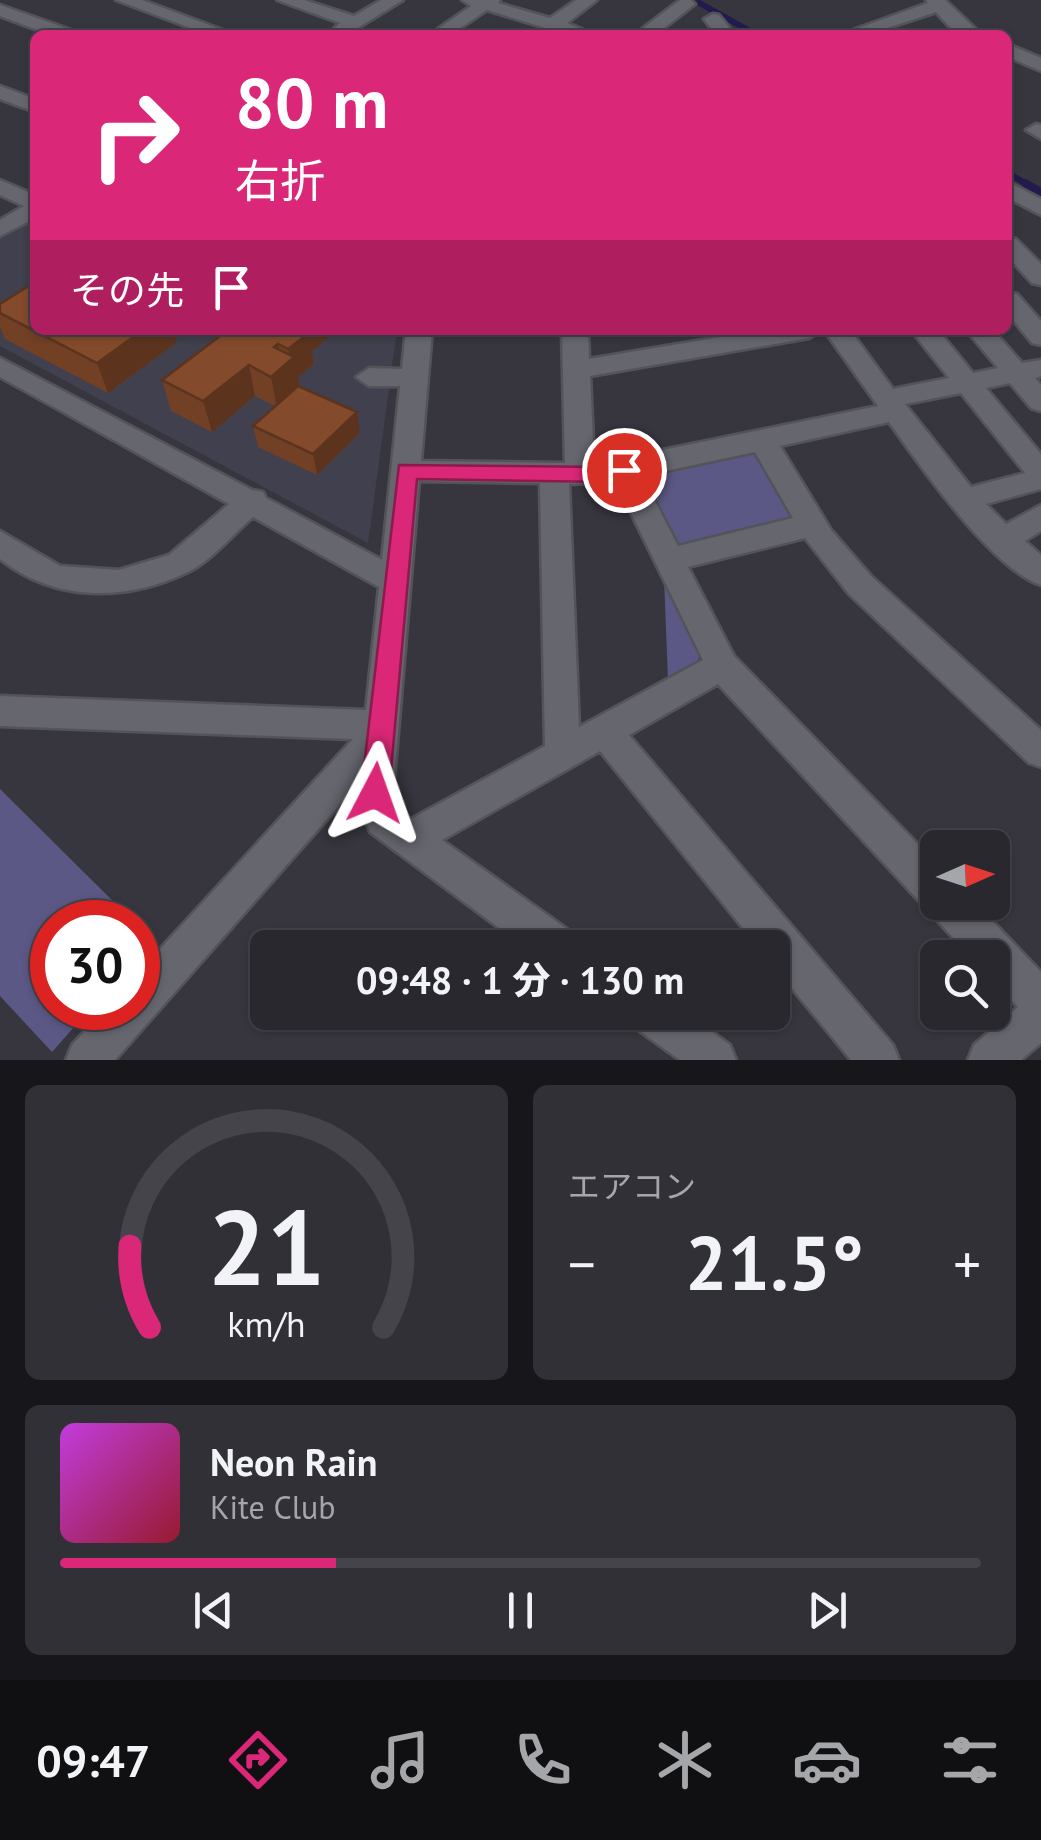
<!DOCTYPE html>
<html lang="ja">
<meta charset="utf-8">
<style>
body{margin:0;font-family:"PT Sans","Noto Sans JP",sans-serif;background:#313037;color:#f1f3f6;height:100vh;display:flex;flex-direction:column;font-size:38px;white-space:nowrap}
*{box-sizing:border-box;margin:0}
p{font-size:32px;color:#a5a6aa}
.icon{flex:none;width:55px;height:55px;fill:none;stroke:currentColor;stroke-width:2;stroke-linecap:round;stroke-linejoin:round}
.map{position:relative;height:1060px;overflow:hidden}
.side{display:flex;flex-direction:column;gap:25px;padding:25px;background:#17161a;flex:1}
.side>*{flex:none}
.hud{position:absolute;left:30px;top:30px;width:982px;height:305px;border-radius:15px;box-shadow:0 2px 8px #0004,0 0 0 2px #45444b;background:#db2777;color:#fff;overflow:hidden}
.needle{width:65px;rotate:87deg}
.controls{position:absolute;left:920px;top:830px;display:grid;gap:20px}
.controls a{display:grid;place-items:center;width:90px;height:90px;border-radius:15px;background:#29282f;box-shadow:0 2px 8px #0004,0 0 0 2px #45444b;font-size:50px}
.speed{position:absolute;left:30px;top:900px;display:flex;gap:20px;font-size:50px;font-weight:700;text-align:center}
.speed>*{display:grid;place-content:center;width:130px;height:130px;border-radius:50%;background:#29282f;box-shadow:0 2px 8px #0004,0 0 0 2px #45444b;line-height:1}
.speed .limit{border:15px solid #d22;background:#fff;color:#111}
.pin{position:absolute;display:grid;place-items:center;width:85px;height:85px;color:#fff;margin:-42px;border:5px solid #fff;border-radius:50%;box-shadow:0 2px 10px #0007}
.me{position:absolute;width:110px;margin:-55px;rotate:4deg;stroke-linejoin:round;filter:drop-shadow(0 0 8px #0008)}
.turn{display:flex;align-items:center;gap:35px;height:210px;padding:0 40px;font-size:45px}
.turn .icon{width:130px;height:130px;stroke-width:2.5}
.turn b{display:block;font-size:70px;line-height:85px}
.then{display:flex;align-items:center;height:95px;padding:0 40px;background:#0003;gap:20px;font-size:38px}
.big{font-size:75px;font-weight:800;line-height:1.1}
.side .widget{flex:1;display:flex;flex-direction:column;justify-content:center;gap:15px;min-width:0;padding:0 35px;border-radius:15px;background:#313037}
.side .dial{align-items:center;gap:0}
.dial svg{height:260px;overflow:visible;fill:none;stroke:#45444b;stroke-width:7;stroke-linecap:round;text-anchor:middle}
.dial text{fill:#f1f3f6;stroke:none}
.song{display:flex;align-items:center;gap:30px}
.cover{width:120px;height:120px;border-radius:15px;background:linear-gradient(135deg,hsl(290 70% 55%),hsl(350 70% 35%))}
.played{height:10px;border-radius:5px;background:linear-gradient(90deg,#db2777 30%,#45444b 30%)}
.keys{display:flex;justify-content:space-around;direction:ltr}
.heat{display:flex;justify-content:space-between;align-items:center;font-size:55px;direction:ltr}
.side .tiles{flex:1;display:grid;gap:25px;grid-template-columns:1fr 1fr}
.widget:last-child{grid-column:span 2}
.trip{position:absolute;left:250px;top:930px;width:540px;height:100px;border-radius:15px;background:#29282f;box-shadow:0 2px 8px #0004,0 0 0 2px #45444b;font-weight:800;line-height:100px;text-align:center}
.tab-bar{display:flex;height:160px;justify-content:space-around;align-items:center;background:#101013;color:#a5a6aa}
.tab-bar .icon{width:70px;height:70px}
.tab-bar .active{color:#db2777}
.tab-bar b{font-size:45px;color:#f1f3f6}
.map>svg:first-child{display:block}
</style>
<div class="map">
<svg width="1041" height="1060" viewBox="0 0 1041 1060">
<rect width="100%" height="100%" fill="#37363f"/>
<!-- built -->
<path fill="#40404e" d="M 35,216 L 35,330 L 397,330 L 368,543 L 0,346 L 0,237 Z"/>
<!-- green -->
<path fill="#5b5885" d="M 751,449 L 761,453 L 800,515 L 795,524 L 687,550 L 676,546 L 641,479 L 644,472 Z
M 664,577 L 702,650 L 697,663 L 668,680 Z
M 0,789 L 134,922 L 52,922 L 52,1008 L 91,1008 L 52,1052 L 0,996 Z"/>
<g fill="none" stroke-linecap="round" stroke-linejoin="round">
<!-- stream-far1 -->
<path stroke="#231a4d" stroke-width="6" d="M 694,0 L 757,35
M 1008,173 L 1030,186"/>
<!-- stream -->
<path stroke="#231a4d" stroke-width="8" d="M 1025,183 L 1041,192"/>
<!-- minor casing -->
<g stroke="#535359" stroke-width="5">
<path id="minor" d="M 116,0 L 142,0 L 236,35 L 209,35 Z
M 277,0 L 304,0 L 354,16 L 381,0 L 403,0 L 346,35 L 334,35 L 331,31 L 340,23 Z
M 462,0 L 500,0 L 498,3 L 550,18 L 576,0 L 597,0 L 567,23 L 596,35 L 568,35 L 487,10 L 450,35 L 429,35 L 471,6 Z
M 680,0 L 691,0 L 695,4 L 655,35 L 634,35 Z
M 926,0 L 945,0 L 982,35 L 957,35 L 936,12 L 866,35 L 839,35 L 928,3 Z
M 0,5 L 74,31 L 77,35 L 51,35 L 0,16 Z
M 713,14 L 719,15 L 735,35 L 716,35 L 704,19 Z
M 1008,44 L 1041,58 L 1041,71 L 1008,57 Z
M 0,86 L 35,99 L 35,112 L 0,99 Z
M 1036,124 L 1041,125 L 1041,139 L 1026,130 Z
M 0,180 L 35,195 L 35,218 L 0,236 L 0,220 L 24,206 L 0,195 Z
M 1008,182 L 1041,199 L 1041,215 L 1008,198 Z
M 1008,237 L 1016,239 L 1041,264 L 1041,285 L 1032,283 L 1008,257 Z
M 1008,292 L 1017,294 L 1041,321 L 1041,345 L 1032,343 L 1008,314 Z
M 406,330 L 432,330 L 421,461 L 565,463 L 562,330 L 588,330 L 589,359 L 762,330 L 822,330 L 809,338 L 590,376 L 594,464 L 878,406 L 824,330 L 850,330 L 893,389 L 949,378 L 911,330 L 938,330 L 973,373 L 998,368 L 966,330 L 993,330 L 1022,363 L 1041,360 L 1041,376 L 1035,378 L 1041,385 L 1041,411 L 1031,408 L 1010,383 L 986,388 L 1041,454 L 1041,489 L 986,504 L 1006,524 L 1041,505 L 1041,531 L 1025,541 L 1041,555 L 1041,585 C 993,570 920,466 889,422 L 780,446 L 831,530 L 871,576 L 1041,730 L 1041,767 L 1029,763 L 849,594 L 805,538 L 688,567 L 734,656 L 938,865 L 938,902 L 974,902 L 1041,972 L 1041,1043 L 1021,1060 L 968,1060 L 974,1045 L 1018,1007 L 992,980 L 992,958 L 972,958 L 718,684 L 629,735 L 893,1045 L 899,1060 L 851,1060 L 772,964 L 772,948 L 759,948 L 600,751 L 442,840 L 574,934 L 580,948 L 526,948 L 370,832 L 357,793 L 358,784 L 115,1060 L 66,1060 L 72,1045 L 106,1008 L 138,1008 L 138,973 L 353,739 L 0,726 L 0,696 L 366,710 L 379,587 L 253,517 C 233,534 211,561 188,572 C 125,602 55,602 0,559 L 0,531 L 60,566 L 119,570 L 169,555 L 229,504 L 0,377 L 0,358 L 252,490 L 263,492 L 266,498 L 382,560 L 400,386 L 369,386 L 356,377 L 369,368 L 402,369 ZM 961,393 L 1025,473 L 971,487 L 905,404 ZM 755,452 L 793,518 L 678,546 L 642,476 ZM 419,481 L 540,483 L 545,746 L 411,819 L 398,810 L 393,793 ZM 616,482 L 703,660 L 579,727 L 569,484 Z
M 629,1012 L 685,1012 L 730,1045 L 736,1060 L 680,1060 L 634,1027 Z"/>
</g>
<!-- minor -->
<use href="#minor" fill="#66666f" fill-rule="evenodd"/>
</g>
<!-- wall -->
<path fill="#714025" d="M 0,304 L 177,342 L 108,393 L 5,339 L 0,327 Z
M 228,330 L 328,338 L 312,351 L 314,364 L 298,377 L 300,387 L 360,433 L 317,475 L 258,447 L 253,426 L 275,406 L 255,396 L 212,432 L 171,411 L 162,380 Z"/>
<!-- shaded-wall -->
<path fill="#5c341e" d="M 143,330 L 174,330 L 177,342 L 108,393 L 97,363 Z
M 298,330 L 329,330 L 328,338 L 312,351 L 314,364 L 298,377 L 300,388 L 277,408 L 271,377 L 274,347 L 278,344 L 283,367 L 290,360 L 288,349 Z
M 249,365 L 255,396 L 212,432 L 203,401 Z
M 357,412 L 360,433 L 317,475 L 313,454 Z"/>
<!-- building -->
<path fill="#834a2b" stroke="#5c341e" stroke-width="2.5" d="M 35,282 L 35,330 L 143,330 L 97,363 L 0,313 L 0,304 Z
M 228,330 L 302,330 L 309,333 L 288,349 L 278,344 L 274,347 L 294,357 L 271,377 L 249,365 L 203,401 L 162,380 Z
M 298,386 L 357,412 L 313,454 L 253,426 Z"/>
<!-- route -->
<path fill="#db2777" stroke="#8e194d" stroke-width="2.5" d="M 624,462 L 635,470 L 632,475 L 606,482 L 417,479 L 389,793 L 385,801 L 375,805 L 365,801 L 361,793 L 399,465 L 606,467 Z"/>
</svg>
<div class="controls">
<a><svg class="needle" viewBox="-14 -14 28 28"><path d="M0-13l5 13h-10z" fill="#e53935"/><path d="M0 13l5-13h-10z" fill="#a5a6aa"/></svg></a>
<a><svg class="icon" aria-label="search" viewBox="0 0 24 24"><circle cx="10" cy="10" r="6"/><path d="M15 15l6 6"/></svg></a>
</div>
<div class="speed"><div class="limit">30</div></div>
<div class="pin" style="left:624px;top:470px;background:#d93025"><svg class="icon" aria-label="arrive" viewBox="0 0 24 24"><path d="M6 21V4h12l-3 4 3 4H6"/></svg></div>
<svg class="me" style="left:375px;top:793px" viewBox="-20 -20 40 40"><path d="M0-17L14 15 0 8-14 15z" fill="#db2777" stroke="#fff" stroke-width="4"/></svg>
<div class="trip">09:48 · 1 分 · 130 m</div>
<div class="hud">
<div class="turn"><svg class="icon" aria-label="right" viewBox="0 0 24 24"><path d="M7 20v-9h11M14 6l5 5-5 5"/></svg><div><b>80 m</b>右折</div></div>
<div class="then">その先<svg class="icon" aria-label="arrive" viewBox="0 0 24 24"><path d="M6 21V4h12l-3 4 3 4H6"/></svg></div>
</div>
</div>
<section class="side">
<div class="tiles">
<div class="widget dial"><svg viewBox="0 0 100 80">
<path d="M14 69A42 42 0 1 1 86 69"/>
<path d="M14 69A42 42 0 0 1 8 44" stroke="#db2777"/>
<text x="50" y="56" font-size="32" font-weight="700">21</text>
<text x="50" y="72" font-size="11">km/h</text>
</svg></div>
<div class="widget"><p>エアコン</p>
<div class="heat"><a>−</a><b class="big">21.5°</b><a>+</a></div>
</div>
<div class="widget">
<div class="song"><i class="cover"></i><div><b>Neon Rain</b><p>Kite Club</p></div></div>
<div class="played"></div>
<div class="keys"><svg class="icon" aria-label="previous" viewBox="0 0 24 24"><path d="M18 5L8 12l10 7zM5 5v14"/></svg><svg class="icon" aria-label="pause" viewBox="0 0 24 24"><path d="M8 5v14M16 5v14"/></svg><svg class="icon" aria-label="next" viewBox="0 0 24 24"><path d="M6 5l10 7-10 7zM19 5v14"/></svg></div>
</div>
</div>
</section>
<nav class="tab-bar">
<b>09:47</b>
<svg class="icon active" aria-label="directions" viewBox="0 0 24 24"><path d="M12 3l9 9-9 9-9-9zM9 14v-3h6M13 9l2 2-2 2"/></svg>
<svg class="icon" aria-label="music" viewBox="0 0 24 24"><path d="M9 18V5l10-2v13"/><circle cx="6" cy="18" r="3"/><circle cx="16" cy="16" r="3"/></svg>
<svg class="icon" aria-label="phone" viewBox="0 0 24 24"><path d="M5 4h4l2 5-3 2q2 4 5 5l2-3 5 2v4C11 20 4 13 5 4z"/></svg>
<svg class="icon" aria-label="climate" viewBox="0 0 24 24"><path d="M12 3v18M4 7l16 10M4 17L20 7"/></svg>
<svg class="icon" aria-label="car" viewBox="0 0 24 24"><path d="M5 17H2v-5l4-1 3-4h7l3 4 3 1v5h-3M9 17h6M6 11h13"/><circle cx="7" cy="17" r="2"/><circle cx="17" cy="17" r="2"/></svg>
<svg class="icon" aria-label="filters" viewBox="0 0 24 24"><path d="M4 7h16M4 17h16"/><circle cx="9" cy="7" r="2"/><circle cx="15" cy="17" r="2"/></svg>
</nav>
